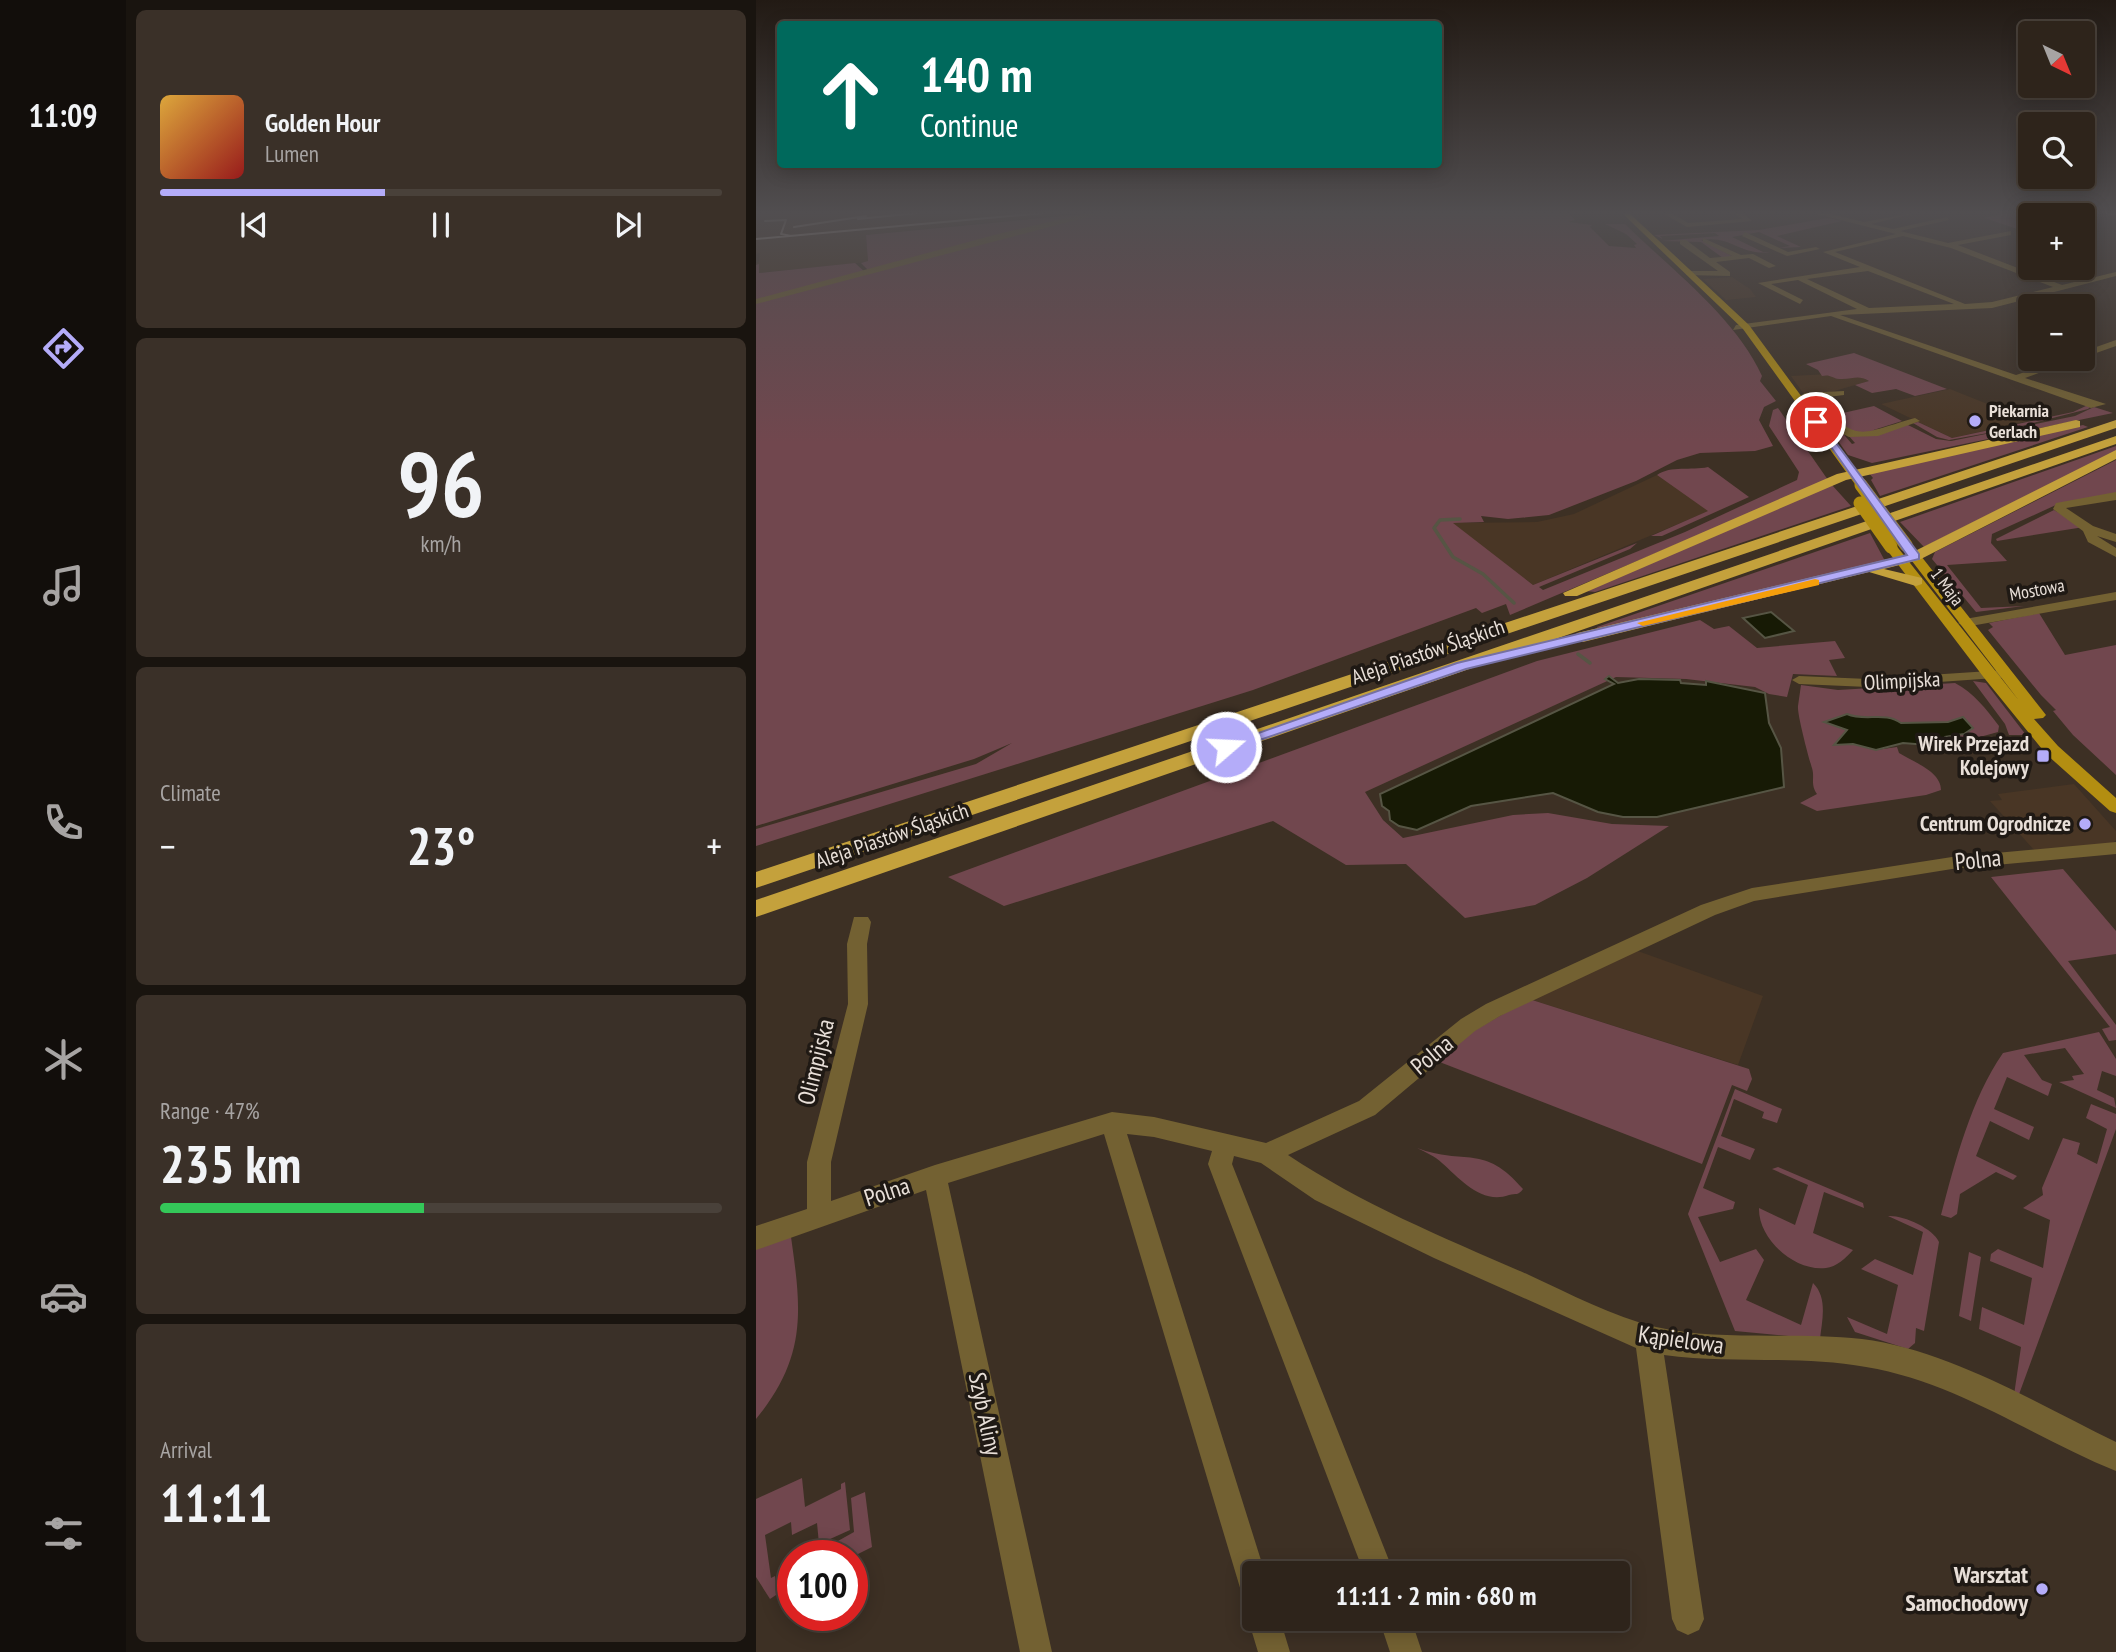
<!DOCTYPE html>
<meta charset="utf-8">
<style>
body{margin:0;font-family:"PT Sans Narrow",sans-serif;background:#3a3028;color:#f1f3f6;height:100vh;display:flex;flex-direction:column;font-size:26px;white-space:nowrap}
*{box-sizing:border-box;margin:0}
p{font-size:23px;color:#a7a4a3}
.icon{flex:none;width:38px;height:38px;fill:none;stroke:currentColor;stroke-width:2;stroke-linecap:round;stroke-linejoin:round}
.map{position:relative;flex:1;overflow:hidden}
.panel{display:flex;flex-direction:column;gap:10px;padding:10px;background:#19140f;width:630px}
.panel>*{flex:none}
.top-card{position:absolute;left:21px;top:21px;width:665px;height:147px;border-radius:7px;box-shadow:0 4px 18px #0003,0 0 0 2px #49413a;background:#00695c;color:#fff;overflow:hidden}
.needle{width:46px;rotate:137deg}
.buttons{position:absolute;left:1262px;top:21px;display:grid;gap:14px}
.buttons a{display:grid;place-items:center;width:77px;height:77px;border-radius:7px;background:#2e241b;box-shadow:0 4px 18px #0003,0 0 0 2px #49413a;font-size:35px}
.speed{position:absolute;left:21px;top:1540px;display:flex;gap:14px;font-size:35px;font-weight:700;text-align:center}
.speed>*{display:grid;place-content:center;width:91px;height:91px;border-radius:50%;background:#2e241b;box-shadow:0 4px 18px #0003,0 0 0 2px #49413a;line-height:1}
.speed .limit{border:10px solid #d22;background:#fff;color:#111}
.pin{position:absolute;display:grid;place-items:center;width:60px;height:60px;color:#fff;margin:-30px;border:4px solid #fff;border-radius:50%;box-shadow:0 2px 7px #0007}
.me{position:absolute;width:77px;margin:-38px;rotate:71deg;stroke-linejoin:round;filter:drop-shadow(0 0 5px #0008)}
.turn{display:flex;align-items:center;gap:24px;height:147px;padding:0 28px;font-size:32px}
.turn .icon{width:91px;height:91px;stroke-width:2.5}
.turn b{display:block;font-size:49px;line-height:60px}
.big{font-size:52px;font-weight:600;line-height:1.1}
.panel .card{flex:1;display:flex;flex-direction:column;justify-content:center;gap:10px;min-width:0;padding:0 24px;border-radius:10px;background:#3a3028}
.panel .dial{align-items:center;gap:0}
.dial b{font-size:91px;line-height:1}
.song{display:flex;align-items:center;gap:21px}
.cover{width:84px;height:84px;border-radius:10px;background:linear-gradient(135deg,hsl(40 70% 55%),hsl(0 70% 35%))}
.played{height:7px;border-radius:4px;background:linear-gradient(90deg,#b4acf9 40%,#49413a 40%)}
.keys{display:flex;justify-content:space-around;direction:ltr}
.heat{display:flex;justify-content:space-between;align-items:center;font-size:38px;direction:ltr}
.charge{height:10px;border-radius:5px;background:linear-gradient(90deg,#34c759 47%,#49413a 0)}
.trip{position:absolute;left:486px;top:1561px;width:388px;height:70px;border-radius:7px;background:#2e241b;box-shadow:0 4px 18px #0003,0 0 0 2px #49413a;font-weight:600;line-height:70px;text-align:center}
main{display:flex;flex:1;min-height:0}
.menu{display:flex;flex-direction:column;width:126px;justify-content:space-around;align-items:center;background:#120e0b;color:#a7a4a3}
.menu .icon{width:49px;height:49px}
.menu .on{color:#b4acf9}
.menu b{font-size:32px;color:#f1f3f6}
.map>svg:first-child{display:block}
</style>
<main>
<nav class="menu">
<b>11:09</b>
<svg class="icon on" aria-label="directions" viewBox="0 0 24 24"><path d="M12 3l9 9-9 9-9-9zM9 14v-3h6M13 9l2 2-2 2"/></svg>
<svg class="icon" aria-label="music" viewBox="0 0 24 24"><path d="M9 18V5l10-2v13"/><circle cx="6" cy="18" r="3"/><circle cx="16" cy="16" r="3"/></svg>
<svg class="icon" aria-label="phone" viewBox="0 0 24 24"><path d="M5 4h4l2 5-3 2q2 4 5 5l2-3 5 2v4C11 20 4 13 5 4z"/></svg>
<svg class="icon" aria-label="climate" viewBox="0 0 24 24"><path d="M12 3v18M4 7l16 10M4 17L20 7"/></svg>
<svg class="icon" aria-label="car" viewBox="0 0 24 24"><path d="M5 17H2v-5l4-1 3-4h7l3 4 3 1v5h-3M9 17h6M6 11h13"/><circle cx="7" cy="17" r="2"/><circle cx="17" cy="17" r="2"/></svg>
<svg class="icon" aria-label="filters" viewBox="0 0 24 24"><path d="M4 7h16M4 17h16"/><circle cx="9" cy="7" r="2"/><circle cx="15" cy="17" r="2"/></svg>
</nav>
<section class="panel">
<div class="card">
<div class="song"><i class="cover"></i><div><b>Golden Hour</b><p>Lumen</p></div></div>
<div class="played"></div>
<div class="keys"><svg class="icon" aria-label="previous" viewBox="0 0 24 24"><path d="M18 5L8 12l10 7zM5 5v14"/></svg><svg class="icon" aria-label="pause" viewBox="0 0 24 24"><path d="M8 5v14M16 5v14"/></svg><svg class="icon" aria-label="next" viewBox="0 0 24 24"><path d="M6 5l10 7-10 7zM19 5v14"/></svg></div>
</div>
<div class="card dial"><b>96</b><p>km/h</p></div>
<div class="card"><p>Climate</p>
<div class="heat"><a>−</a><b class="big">23°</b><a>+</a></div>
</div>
<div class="card"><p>Range · 47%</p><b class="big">235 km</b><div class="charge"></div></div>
<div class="card"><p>Arrival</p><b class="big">11:11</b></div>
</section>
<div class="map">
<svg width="1360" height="1652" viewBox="0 0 1360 1652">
<rect width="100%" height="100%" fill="#3d3024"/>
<!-- built -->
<path fill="#493625" d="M 0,211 L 342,211 L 110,235 L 112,262 L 2,273 L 0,263 L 3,262 L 4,253 L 0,254 Z
M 976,277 L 994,289 L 1000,297 L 970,300 L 947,279 Z
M 1073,374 L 1083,379 L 1103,376 L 1113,381 L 1075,392 L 1047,393 L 1035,376 Z
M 1194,389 L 1229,403 L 1272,421 L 1196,438 L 1125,404 Z
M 901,475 L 953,511 L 777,585 L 696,523 L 781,522 L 818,514 Z
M 1318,784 L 1360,831 L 1360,840 L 1356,844 L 1278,850 L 1234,801 L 1246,800 L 1242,794 Z
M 879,950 L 1007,996 L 982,1065 L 773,999 Z"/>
<!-- green -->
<path fill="#71474e" d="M 354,211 L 811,211 L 819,220 L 813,222 L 836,225 L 834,227 L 853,246 L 880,248 L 878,245 L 881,244 L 870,234 L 849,224 L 869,224 C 916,270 980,318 1006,376 L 1004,381 L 1020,401 L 1008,407 L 1003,420 L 1017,446 L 999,451 L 944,453 L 921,460 L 880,481 L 793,515 L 752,519 L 725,516 L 728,522 L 697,523 L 777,585 L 881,543 L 874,549 L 783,587 L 787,590 L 929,532 L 1041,480 L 1043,472 L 1013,426 L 1017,410 L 1022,408 L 1072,480 L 754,615 L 750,604 L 726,613 L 720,608 L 497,690 L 0,846 L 0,829 L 220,764 L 256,743 L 218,759 L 0,826 L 0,303 L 270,230 Z
M 1259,211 L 1286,211 L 1295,215 L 1274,215 L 1274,231 L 1271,232 L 1228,218 Z
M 329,214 L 114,272 L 105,263 L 112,261 L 110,235 Z
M 1072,218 L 1086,221 L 1021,236 L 1045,247 L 1023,248 L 1034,246 L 1003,232 L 976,237 L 1007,252 L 1014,252 C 984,256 976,235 945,240 L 978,257 L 967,258 L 945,242 L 905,241 L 963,236 L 959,233 L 904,236 L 907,239 L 898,235 L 1003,230 Z
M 99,263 L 110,273 L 0,301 L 0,265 L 3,264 L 3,273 Z
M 1098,353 L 1191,389 L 1159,396 L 1140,389 L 1116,393 L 1099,385 L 1113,381 C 1101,374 1097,380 1083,379 C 1076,378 1074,374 1066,376 L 1062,370 L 1050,364 Z
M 1061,396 L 1078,415 L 1118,406 L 1146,421 L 1108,433 L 1089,431 Z
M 1051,397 L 1056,398 L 1096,444 L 1099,443 L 1092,435 L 1150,424 L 1180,439 L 1195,441 L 1319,416 L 1338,407 L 1357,413 L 1116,463 L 1092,455 Z
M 1332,405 L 1335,406 L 1332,409 L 1254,429 L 1193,440 L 1181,437 L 1157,423 L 1162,422 L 1196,438 L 1317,412 Z
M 1327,425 L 1332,427 L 1124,496 L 1115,480 L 1117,478 L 1113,473 Z
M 1360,446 L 1360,451 L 1168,547 L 1144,522 Z
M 1360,460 L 1360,494 L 1300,505 L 1236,534 L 1235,543 L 1251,561 L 1191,565 L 1225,608 L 1268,606 L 1220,612 L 1176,559 L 1179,552 Z
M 952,467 L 993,497 L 906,536 L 895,536 L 952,511 L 901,475 C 915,465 935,471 952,467 Z
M 1076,485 L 1095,506 L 839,592 L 829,591 Z
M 1298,510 L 1328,527 L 1241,541 L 1240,539 Z
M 1114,533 L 1129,561 L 842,630 L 841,627 Z
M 1283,613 L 1309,655 L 1360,645 L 1360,775 L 1317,735 L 1297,711 L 1300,710 L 1285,695 L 1232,630 L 1237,627 L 1233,623 Z
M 944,620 L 958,629 L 973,626 L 1001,648 L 1079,641 L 1089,658 L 1073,660 L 1081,676 L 1037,674 L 1031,697 L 1013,694 L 999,687 L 930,679 L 860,677 L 609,792 L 627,820 L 647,838 L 757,815 L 792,813 L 856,824 L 913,826 L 831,878 L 779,905 L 709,918 L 650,864 L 590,865 L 517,821 L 248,906 L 192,877 L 781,661 Z
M 1217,681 L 1230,683 L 1270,735 L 1253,735 L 1249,724 Z
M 1199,683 C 1218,693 1230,709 1243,726 L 1242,732 L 1202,743 L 1195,738 L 1208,734 L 1192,722 L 1145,723 L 1128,717 L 1100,718 L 1091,714 L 1069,722 L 1091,730 L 1079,744 L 1097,744 L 1120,750 L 1141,747 L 1143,753 C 1157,762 1185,771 1185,790 L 1170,795 L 1061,811 L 1044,803 L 1061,794 C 1054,784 1059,778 1056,768 C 1053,759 1041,714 1042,706 C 1043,699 1044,692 1045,685 L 1082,690 Z
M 1307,869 L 1360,931 L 1360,954 L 1312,961 L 1360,1025 L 1360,1040 L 1353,1041 L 1346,1029 L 1354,1027 L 1235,877 Z
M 773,999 L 993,1069 L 996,1079 L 991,1091 L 976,1085 L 946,1164 L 681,1061 L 709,1036 Z
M 1343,1032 L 1360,1059 L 1360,1076 L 1346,1071 L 1341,1090 L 1358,1098 L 1360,1108 L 1303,1082 L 1318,1080 L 1316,1076 L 1328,1074 L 1309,1048 L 1268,1055 L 1286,1080 L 1296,1084 L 1292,1096 L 1251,1077 L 1238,1109 L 1278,1127 L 1273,1140 L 1234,1121 L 1220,1156 L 1261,1176 L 1257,1180 L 1240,1172 L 1204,1194 L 1201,1214 L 1195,1218 L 1185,1215 C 1199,1162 1215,1099 1247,1053 Z
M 979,1089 L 1026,1109 L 1021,1123 L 1006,1118 L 1008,1112 L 978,1099 L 965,1136 L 999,1149 L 994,1160 L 962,1147 L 947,1188 L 979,1202 L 977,1209 L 942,1217 L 964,1262 L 1000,1249 L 1008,1260 L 990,1300 L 1045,1325 L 1057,1283 C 1072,1298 1066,1320 1064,1339 L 979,1331 L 932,1214 Z
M 1335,1104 L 1360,1114 L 1360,1129 L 1262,1397 L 1258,1395 L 1265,1347 L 1223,1329 L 1226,1307 L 1268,1325 L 1276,1278 L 1234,1261 L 1235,1254 L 1242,1249 L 1287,1268 L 1294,1220 L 1267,1208 L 1287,1195 L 1286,1188 L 1307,1138 L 1324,1143 L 1321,1154 L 1341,1164 L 1351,1129 L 1330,1118 Z
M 661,1148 C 709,1166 728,1143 767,1189 C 762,1196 760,1193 753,1195 C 726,1205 704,1179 686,1163 C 679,1156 669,1152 661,1148 Z
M 1022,1167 L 1107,1203 L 1108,1208 L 1068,1192 L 1057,1233 L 1097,1250 C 1090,1258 1080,1267 1070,1268 C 1039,1272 1002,1239 1003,1208 L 1039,1225 L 1052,1185 L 1016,1169 Z
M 1132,1216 C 1147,1215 1177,1228 1183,1242 L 1168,1331 L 1160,1328 L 1159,1343 L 1152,1349 L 1099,1332 L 1091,1317 L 1131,1334 L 1142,1285 L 1105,1269 L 1119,1259 L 1157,1275 L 1167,1232 Z
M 34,1230 C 45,1307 53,1354 0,1419 L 0,1243 Z
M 1213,1252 L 1225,1257 L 1215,1321 L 1203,1316 Z
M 46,1478 L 49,1507 L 85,1489 L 85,1484 L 89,1482 L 94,1530 L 63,1544 L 61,1523 L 36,1535 L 35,1522 L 9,1535 L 15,1578 L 19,1576 L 20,1595 L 14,1599 L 0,1577 L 0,1499 Z
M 109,1492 L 116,1547 L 96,1557 L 64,1556 L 64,1551 L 98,1532 L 95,1498 Z"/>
<!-- water -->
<path fill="#171a05" stroke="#565544" stroke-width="2" d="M 1015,612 L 1038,631 L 1009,638 L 987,618 Z
M 853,676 L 862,683 L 883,679 L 924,680 L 925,683 L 950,685 L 950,681 L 1009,693 L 1013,723 L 1025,748 L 1028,787 L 901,817 L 867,817 L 842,812 L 797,793 L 715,806 L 661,830 L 643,826 L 634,820 L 633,811 L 626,806 L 624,794 L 858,684 L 849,679 Z
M 1091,714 C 1109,722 1129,711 1145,723 L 1192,722 L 1207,717 L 1217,728 L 1208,734 L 1189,737 L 1184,746 L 1147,743 L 1120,750 L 1097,744 L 1078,745 L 1091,730 L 1068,722 Z"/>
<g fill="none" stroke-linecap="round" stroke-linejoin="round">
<!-- stream -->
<path stroke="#565544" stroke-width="3.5" d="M 704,519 L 684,520 L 678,528 L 697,557 L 727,574 L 758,603
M 822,654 L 834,663"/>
<!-- minor -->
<path fill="#736132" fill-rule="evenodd" d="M 340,211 L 354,211 L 0,304 L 0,299 L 242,234 Z
M 903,211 L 912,211 L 932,223 L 986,219 L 976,211 L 984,211 L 996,221 L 931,227 Z
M 1049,211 L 1062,211 L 1108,222 L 1168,211 L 1115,224 L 1137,229 L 1191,217 L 1193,220 L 1144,231 L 1192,243 L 1255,231 L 1255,235 L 1202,245 L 1306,285 L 1360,272 L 1360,276 L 1236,308 L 1084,315 L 1260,375 L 1308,359 L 1320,359 L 1269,378 L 1350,404 L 1335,408 L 1075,316 L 977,330 L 980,325 L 1101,309 L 1042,280 L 1015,284 L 1047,300 L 1044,304 L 1002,283 L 1104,267 L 1067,252 L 1140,234 ZM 1147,236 L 1195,248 L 1297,287 L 1236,302 L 1209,304 L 1079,252 ZM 1112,271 L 1198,304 L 1113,308 L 1051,279 Z
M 989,232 L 1032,252 L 1060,247 L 1064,249 L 1031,256 L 986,236 Z
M 947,238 L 985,255 L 997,254 L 1020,266 L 1013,268 L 993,258 L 960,262 L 974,272 L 974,276 L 930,275 L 933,271 L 962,271 L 924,244 L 924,240 L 930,240 L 954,258 L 976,256 L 947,242 Z
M 1360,340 L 1360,346 L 1326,358 L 1326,352 Z
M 1088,391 L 1088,395 L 1063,398 C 1100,447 1107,432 1159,418 L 1164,421 L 1122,436 L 1093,437 L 1077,429 L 1053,399 L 1044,396 L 1049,393 Z
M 1360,492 L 1360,500 L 1310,508 L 1337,526 L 1360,534 L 1360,542 L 1341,536 L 1360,548 L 1360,557 L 1332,542 L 1327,531 L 1297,509 L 1300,503 Z
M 1360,592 L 1360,600 L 1209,627 L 1202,623 L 1209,619 Z
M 1249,670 L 1254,671 L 1254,677 L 1112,687 L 1043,684 L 1036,680 L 1043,676 L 1112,679 Z
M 1360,842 L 1360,854 L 1196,869 L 998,901 L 959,915 L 744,1016 L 719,1031 L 619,1115 L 532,1155 C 607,1205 691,1239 773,1275 C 814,1294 856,1316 900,1327 C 967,1342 1038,1331 1106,1339 C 1193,1350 1282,1404 1360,1442 L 1360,1471 C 1276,1437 1201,1382 1110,1367 C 1043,1355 975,1364 908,1355 L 948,1619 L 943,1630 L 932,1635 L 921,1630 L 916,1619 L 880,1348 L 678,1258 L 559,1200 L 505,1163 L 478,1156 L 476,1164 L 638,1573 L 608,1573 L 452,1164 L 456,1151 L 398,1137 L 371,1134 L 509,1573 L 499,1573 L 499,1605 L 488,1601 L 348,1134 L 192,1183 L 296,1652 L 264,1652 L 170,1190 L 0,1250 L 0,1226 L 51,1209 L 51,1162 L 92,1004 L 91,944 L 98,917 L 112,917 L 115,922 L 111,944 L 112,1004 L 75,1162 L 75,1201 L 179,1165 L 356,1112 L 398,1117 L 510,1143 L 603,1101 L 705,1019 L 730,1004 L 945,905 L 996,888 L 1196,857 Z
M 499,1607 L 499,1619 L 524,1619 L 534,1652 L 502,1652 L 492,1619 Z
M 623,1619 L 655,1619 L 666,1652 L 634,1652 Z"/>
<!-- major -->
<path fill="#b38e11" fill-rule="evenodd" d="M 864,211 L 871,211 L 993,325 L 1109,483 L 1109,487 L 1101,487 L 987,329 Z
M 1150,541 L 1154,542 L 1290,715 L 1287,718 L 1278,719 L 1302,746 L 1360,798 L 1360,813 L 1354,811 L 1290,754 L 1229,679 L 1131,550 L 1131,544 L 1139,544 L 1264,702 L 1146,548 L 1144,545 Z"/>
<!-- highway -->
<path fill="#c4a13c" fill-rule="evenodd" d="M 1320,420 L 1324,421 L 1324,427 L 1090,480 L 821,596 L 809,596 L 807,593 L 1081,474 Z
M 1360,420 L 1360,428 L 0,888 L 0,872 Z
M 1360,436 L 1360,444 L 0,917 L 0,900 Z
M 1360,450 L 1360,459 L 1163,560 L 1128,569 L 1166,578 L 1166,584 L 1160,586 L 1113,572 L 827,642 L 818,637 L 821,633 L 1153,554 Z"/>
<!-- rail -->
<path stroke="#bcb2a9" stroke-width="2" d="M 1331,211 L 1360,214
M 102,219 L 180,211
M 9,221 L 30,220 L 25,234 L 35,236
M 38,227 L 110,216
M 0,239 L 309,211"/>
<!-- major-bridge -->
<path stroke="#b38e11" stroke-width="13" d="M 1105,485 L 1150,545
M 1104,503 L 1135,547"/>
</g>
<!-- sky -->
<linearGradient id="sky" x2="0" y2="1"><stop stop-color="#221a14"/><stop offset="0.48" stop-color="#514e50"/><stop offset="1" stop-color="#514e50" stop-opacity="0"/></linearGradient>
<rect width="1360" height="443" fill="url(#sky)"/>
<!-- route -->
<path fill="#b4acf9" stroke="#7570a2" stroke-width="2" d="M 1056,420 L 1063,420 L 1163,554 L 1163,559 L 710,669 L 475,750 L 465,750 L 463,747 L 701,663 L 1151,555 Z"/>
<!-- slow -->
<path fill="#f59e0b" d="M 1059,579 L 1063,580 L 1063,585 L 887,626 L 881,623 Z"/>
<!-- markers -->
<g fill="#b4acf9" stroke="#1f1914" stroke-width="2.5">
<circle cx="1219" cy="421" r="7"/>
<rect x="1280" y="749" width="14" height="14" rx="3.5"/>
<circle cx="1329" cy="824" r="7"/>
<circle cx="1286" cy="1589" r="7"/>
</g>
<g text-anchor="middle" stroke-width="7" stroke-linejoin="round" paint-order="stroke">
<!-- far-poi labels -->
<g font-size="18" font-weight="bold" fill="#e8dfd8" stroke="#1f1914" text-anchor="start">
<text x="1233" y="417">Piekarnia<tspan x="1233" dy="21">Gerlach</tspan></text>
</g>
<!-- far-street labels -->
<g font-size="18" fill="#e8dfd8" stroke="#1f1914">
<text transform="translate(1191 587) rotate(53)" y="6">1 Maja</text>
<text transform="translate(1281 590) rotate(-10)" y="6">Mostowa</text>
</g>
<!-- street labels -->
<g font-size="21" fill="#e8dfd8" stroke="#1f1914">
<text transform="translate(672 652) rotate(-19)" y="7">Aleja Piastów Śląskich</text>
<text transform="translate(1146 681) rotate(-3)" y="7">Olimpijska</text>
<text transform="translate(136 836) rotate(-19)" y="7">Aleja Piastów Śląskich</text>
</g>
<!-- poi labels -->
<g font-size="21" font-weight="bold" fill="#e8dfd8" stroke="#1f1914" text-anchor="end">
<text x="1273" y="751">Wirek Przejazd<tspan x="1273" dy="24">Kolejowy</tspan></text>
<text x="1315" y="831">Centrum Ogrodnicze</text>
</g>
<!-- near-street labels -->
<g font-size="24" fill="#e8dfd8" stroke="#1f1914">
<text transform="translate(1222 860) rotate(-6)" y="8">Polna</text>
<text transform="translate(676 1055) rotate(-40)" y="8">Polna</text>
<text transform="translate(60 1062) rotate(-76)" y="8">Olimpijska</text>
<text transform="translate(131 1192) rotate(-18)" y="8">Polna</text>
<text transform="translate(925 1340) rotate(8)" y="8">Kąpielowa</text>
<text transform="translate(229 1414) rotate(78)" y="8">Szyb Aliny</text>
</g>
<!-- near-poi labels -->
<g font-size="24" font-weight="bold" fill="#e8dfd8" stroke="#1f1914" text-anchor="end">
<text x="1272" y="1583">Warsztat<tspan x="1272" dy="28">Samochodowy</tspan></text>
</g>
</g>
</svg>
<div class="buttons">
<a><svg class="needle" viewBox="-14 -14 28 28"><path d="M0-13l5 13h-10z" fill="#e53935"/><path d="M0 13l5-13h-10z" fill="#a7a4a3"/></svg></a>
<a><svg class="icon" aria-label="search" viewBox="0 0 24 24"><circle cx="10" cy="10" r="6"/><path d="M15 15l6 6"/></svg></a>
<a>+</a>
<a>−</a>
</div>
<div class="speed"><div class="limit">100</div></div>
<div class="pin" style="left:1060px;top:422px;background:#d93025"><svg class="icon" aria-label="arrive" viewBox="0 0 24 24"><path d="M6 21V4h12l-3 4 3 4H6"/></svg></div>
<svg class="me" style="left:470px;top:747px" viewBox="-20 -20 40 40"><circle r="17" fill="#b4acf9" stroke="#fff" stroke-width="3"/><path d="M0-11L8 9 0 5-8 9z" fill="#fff"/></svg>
<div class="trip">11:11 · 2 min · 680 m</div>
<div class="top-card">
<div class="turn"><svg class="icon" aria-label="ahead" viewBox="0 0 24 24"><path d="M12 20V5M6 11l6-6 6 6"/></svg><div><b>140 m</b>Continue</div></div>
</div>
</div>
</main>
